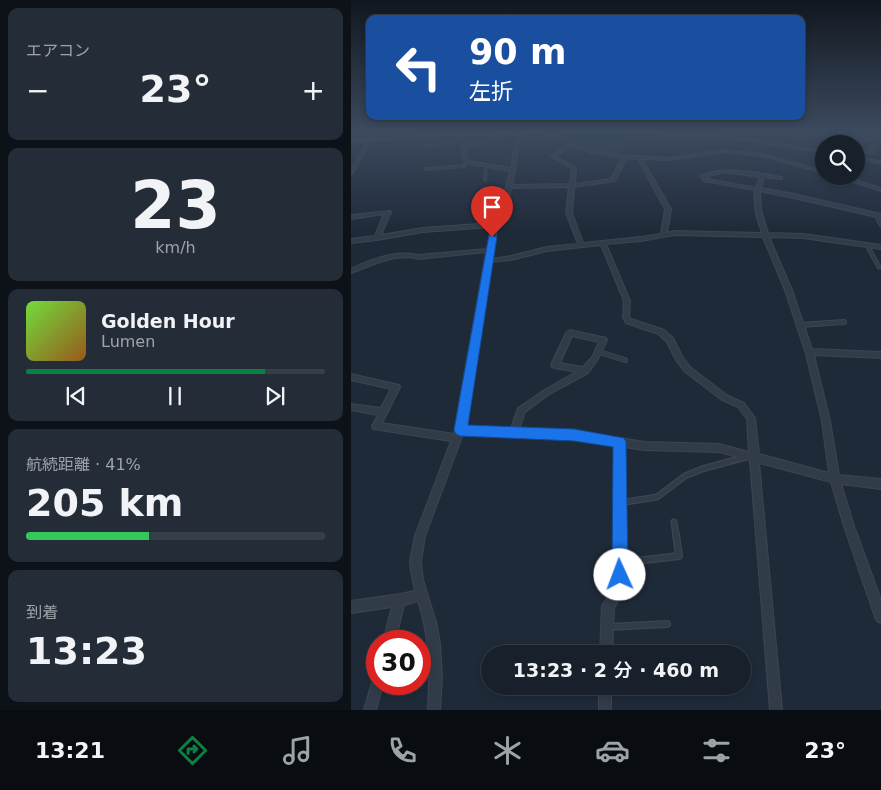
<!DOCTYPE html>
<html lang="ja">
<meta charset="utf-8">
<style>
body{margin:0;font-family:"DejaVu Sans","Noto Sans JP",sans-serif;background:#242d37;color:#f1f3f6;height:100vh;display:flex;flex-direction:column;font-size:19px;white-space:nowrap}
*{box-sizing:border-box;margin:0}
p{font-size:16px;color:#9ea3a9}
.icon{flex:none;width:28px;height:28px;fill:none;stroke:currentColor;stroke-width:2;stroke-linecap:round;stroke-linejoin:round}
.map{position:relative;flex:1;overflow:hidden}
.sheet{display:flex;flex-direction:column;gap:8px;padding:8px;background:#0d1218;width:351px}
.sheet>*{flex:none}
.top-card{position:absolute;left:15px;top:15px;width:439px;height:105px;border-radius:10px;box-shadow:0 2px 8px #0003,0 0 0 1px #363e47;background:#1a4fa0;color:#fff;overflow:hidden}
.fabs{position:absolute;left:464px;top:135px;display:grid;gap:10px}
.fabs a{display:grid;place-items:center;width:50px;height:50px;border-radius:50%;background:#17202b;box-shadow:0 2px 8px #0003,0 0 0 1px #363e47;font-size:25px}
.speed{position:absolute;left:15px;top:630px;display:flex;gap:10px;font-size:25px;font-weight:700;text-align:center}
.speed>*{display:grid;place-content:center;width:65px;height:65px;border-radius:50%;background:#17202b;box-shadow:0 2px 8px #0003,0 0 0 1px #363e47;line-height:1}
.speed .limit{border:8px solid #d22;background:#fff;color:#111}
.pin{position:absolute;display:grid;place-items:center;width:42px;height:42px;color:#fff;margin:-51px -21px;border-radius:50% 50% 50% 0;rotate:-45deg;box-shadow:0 0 5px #0007}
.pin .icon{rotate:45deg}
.me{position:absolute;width:55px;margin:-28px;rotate:358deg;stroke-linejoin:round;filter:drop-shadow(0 0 4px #0008)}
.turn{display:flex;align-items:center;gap:18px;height:105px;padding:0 20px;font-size:22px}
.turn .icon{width:65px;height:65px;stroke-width:2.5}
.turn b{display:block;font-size:35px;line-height:42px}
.big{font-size:38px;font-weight:600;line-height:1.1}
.sheet .card{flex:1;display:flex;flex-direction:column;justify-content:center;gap:8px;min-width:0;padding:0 18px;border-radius:10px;background:#242d37}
.sheet .dial{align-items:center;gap:0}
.dial b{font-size:65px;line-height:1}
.song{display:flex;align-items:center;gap:15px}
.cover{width:60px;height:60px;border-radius:8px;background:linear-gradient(135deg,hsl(100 70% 55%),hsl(30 70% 35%))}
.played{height:5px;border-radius:2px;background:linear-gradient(90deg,#0b8043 80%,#363e47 80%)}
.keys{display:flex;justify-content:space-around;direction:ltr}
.heat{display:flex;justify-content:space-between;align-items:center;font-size:28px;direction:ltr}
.charge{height:8px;border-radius:4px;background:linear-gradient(90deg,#34c759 41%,#363e47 0)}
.trip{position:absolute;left:130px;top:645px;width:270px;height:50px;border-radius:25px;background:#17202b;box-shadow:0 2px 8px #0003,0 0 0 1px #363e47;font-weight:600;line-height:50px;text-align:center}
.tab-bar{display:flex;height:80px;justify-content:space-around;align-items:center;background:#090d11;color:#9ea3a9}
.tab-bar .icon{width:35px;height:35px}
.tab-bar .current{color:#0b8043}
.tab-bar b{font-size:22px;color:#f1f3f6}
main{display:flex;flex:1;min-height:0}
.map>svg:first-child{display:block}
</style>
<main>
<section class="sheet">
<div class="card"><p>エアコン</p>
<div class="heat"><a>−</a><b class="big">23°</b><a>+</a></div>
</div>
<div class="card dial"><b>23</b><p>km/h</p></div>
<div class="card">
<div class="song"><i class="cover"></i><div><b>Golden Hour</b><p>Lumen</p></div></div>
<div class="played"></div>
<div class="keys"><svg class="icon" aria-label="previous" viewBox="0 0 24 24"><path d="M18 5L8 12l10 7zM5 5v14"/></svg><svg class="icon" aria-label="pause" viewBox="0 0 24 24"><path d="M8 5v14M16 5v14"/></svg><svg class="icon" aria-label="next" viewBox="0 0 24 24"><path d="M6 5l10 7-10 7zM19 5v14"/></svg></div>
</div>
<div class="card"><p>航続距離 · 41%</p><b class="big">205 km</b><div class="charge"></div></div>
<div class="card"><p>到着</p><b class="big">13:23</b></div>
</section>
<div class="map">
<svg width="530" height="710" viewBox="0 0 530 710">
<rect width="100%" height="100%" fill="#1f2a39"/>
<!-- green -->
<path fill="#21373a" d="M 266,131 L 286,133 L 267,156 L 241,152 L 191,132 Z"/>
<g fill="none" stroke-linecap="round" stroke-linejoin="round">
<!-- stream -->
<path stroke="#122136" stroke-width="1" d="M 427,142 L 472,151
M 505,156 L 530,160"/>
<!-- lane-far4 casing -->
<g stroke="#3c4552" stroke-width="4">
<path id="lane-far4" d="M 114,145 L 132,144
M 73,147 L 115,139
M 75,169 L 113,166 L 116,162
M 134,180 L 135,166"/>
</g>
<!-- lane-far3 casing -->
<g stroke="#3c4552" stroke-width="5">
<path id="lane-far3" d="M 525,215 L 530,225
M 516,245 L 528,267"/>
</g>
<!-- lane-far2 casing -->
<g stroke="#3c4552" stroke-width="6">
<path id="lane-far2" d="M 449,325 L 493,322
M 248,352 L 274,360"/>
</g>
<!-- lane-far1 casing -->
<g stroke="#3c4552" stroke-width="7">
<path id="lane-far1" d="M 268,503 L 306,497 L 334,476 L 351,469 L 395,457
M 323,522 L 325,536"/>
</g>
<!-- lane casing -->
<g stroke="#3c4552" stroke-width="8">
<path id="lane" d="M 268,563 L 328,556 L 325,534
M 257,627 L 316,624"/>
</g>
<!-- street casing -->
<g stroke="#3c4552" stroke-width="2">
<path id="street" d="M 10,131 L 21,131 L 12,133 Z
M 164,131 L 196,131 L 195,132 L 242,151 L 267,155 L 318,158 L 372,150 L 412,154 L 472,171 L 472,173 L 412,156 L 372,152 L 318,160 L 291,159 L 320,209 L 316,233 L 323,231 L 411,233 C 406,219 402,206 404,190 L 353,181 L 349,176 C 371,165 407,173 431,177 L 431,179 L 429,179 L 413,177 L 410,188 L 443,194 L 530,214 L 530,218 L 443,198 L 409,191 L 410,210 L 417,233 L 452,234 L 530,245 L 530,249 L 452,238 L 418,237 L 441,290 L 461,349 L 530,352 L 530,358 L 463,355 L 479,421 L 488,475 L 530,479 L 530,489 L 490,484 L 503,526 L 530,600 L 530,623 L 526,621 L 524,617 L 493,526 L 480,482 L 408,463 L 431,710 L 419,710 L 399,460 L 368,452 L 294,450 L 272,447 L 273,563 L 276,587 L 263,608 L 261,654 L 249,654 L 251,606 L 264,586 L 263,563 L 264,445 L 223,439 L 112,434 L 74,536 L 70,561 L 72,580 L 85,622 L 89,644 L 91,677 L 89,710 L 77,710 C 79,673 79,637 67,601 L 53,605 L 44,641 L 32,641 L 41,607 L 0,613 L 0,601 L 49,594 L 64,591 L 60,571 L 59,561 L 64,536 L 100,441 L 22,429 L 21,426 L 27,415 L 0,410 L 0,404 L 30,408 L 40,389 L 0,380 L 0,374 L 48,385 L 49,387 L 31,423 L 103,434 L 135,252 L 67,259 L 60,257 L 43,258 L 26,263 L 0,273 L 0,269 C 20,259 45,250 67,255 L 136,249 L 141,227 L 72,232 L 26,240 L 0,243 L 0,239 L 24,236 L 33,214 L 0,219 L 0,215 L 39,211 L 40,212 L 30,235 L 72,228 L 142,223 L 152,198 L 159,171 L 114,163 C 110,156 109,143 115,136 L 20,141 L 2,173 L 0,174 L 0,169 L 17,140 L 19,139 ZM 189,132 L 218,144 L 200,156 L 221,169 L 219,184 L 161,185 L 164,170 L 169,134 ZM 165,134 L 160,168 L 118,161 L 115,157 L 116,140 L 120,136 ZM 222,146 L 241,153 L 271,158 L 260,179 L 224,184 L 225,168 L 205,156 ZM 276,158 L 287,159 L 314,209 L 310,234 L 290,237 L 232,243 L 221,213 L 223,187 L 264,181 ZM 373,172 L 409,177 L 405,188 L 357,179 L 354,177 ZM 218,187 L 215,213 L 227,244 L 196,247 L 160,256 L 140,259 L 147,225 L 158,198 L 160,188 ZM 323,235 L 412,237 L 434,290 L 455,354 L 471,421 L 478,473 L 408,454 L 404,418 L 393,403 L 377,396 L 339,367 L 331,356 L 322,338 L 313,330 L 280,319 L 278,317 L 279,301 L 255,244 L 290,241 ZM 250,245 L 273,301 L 272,317 L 275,323 L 307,334 L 316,342 L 325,360 L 333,371 L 371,400 L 387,407 L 396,419 L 398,452 L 368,444 L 294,442 L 223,431 L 168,429 L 174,412 L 200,393 L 237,373 L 247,359 L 256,340 L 255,338 L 219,330 L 215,333 L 200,365 L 201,367 L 204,368 L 225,372 L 195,389 L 167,408 L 160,428 L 114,426 L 139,262 L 160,260 L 196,251 ZM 221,336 L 248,342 L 242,356 L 232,367 L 209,363 Z
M 264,131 L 290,131 L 401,139 L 472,151 L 472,153 L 401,141 Z
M 455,131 L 464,131 L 495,138 L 530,138 L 530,140 L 526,140 L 523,153 L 521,154 L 505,151 L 505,149 L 519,151 L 522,140 L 495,140 Z
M 505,157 L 530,161 L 530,163 L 505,159 Z
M 484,176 L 492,176 L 530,188 L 530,191 Z
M 26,677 L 26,684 L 32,684 L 25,710 L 13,710 L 22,679 Z
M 248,686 L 260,686 L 260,710 L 248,710 Z"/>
</g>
<!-- secondary casing -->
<g stroke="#3c4552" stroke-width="2">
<path id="secondary" d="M 19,138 L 21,139 L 21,141 L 0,143 L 0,139 Z"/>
</g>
<!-- lane-far4 -->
<use href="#lane-far4" stroke="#323c49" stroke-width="2.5"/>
<!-- lane-far3 -->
<use href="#lane-far3" stroke="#323c49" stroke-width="3"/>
<!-- lane-far2 -->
<use href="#lane-far2" stroke="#323c49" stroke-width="4"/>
<!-- lane-far1 -->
<use href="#lane-far1" stroke="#323c49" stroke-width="4.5"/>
<!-- lane -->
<use href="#lane" stroke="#323c49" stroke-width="5.5"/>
<!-- street -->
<use href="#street" fill="#323c49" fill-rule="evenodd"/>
<!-- secondary -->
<use href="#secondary" fill="#404a5c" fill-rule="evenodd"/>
<!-- rail -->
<path stroke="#545f70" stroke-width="1" stroke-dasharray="3 3" stroke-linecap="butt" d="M 0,140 L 166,131"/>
</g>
<!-- sky -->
<linearGradient id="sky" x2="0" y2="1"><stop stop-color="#11171f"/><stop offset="0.57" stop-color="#3c4a5f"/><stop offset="1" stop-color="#3c4a5f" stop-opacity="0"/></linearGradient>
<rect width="530" height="231" fill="url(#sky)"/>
<!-- route -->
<path fill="#1a73e8" stroke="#114b97" d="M 138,235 L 146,237 L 117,425 L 223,429 L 273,438 L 275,442 L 277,575 L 275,581 L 269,583 L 263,581 L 261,575 L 262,447 L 223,441 L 109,436 L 105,434 L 103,430 Z"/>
</svg>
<div class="fabs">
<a><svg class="icon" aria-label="search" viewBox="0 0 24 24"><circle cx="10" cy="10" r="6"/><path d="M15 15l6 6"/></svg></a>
</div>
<div class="speed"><div class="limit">30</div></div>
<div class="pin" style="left:141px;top:237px;background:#d93025"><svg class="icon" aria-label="arrive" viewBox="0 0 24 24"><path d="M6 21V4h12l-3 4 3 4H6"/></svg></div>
<svg class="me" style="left:269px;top:575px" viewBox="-20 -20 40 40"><circle r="19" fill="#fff"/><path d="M0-13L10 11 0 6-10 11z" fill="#1a73e8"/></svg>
<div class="trip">13:23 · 2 分 · 460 m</div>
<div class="top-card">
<div class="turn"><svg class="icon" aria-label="left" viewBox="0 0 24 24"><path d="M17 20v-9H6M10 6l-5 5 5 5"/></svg><div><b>90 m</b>左折</div></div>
</div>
</div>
</main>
<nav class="tab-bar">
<b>13:21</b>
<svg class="icon current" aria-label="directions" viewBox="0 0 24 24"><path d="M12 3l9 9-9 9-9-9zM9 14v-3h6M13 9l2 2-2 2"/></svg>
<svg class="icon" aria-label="music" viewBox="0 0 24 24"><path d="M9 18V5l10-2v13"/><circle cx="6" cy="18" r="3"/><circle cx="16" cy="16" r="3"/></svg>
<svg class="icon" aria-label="phone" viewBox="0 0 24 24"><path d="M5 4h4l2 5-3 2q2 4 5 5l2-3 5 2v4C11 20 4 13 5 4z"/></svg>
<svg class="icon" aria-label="climate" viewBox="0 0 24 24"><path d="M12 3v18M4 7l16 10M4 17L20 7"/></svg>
<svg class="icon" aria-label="car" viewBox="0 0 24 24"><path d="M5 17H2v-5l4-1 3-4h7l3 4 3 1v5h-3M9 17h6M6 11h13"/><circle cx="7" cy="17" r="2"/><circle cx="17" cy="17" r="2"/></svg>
<svg class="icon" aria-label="filters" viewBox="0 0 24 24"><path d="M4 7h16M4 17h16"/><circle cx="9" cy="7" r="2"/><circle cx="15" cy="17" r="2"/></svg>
<b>23°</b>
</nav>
